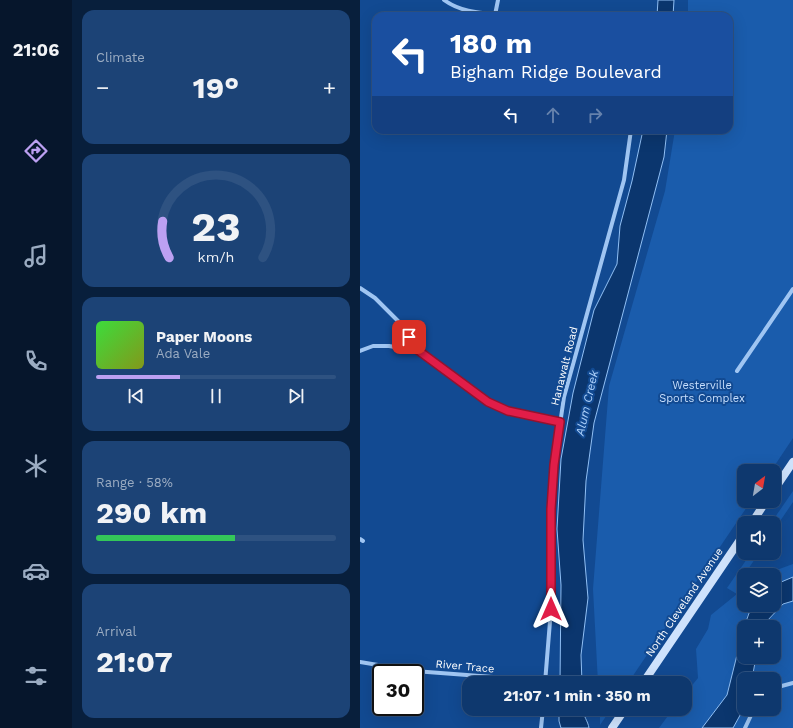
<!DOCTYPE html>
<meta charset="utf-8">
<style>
body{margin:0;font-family:"Work Sans",sans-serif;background:#1c4376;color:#f1f3f6;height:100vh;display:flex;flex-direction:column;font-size:15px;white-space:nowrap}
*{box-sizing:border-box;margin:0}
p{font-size:13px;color:#9bacc2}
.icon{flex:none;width:22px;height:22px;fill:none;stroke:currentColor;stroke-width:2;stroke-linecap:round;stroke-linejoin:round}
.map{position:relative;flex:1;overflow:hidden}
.panel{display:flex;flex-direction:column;gap:10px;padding:10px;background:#081f3c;width:288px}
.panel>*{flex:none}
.banner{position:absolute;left:12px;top:12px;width:361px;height:122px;border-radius:12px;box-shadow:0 4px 16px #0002,0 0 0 1px #2e5281;background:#1a4fa0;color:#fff;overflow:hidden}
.needle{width:26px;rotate:31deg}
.fabs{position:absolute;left:377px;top:464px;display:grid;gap:8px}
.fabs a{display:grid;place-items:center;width:44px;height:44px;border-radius:8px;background:#0e386e;box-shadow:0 4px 16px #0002,0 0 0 1px #2e5281;font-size:20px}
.speed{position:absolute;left:12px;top:664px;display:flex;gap:8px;font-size:20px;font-weight:700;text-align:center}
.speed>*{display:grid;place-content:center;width:52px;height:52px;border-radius:50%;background:#0e386e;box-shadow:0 4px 16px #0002,0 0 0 1px #2e5281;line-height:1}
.speed .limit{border:2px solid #111;border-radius:6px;background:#fff;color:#111}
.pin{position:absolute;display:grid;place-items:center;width:34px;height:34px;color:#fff;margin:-17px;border-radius:8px;box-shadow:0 2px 6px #0006}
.me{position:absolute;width:44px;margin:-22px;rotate:0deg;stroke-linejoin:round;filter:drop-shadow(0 0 3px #0008)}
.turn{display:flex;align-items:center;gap:14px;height:84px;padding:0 12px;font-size:18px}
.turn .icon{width:52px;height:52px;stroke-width:2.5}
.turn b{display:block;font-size:28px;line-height:34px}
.lanes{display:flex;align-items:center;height:38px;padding:0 12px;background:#0003;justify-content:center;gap:20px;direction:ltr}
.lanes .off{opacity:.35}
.big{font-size:30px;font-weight:700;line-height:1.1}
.panel .tile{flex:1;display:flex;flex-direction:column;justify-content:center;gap:6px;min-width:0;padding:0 14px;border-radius:12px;background:#1c4376}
.panel .dial{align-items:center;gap:0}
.dial svg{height:104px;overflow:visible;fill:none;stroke:#2e5281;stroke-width:7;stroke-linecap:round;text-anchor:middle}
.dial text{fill:#f1f3f6;stroke:none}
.song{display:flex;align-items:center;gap:12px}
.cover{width:48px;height:48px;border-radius:6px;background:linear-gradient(135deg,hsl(120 70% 55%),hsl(70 70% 35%))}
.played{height:4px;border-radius:2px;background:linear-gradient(90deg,#bca0f2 35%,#2e5281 35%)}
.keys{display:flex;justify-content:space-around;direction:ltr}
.heat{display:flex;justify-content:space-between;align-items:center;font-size:22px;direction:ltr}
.charge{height:6px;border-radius:3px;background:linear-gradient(90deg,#34c759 58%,#2e5281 0)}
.trip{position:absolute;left:102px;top:676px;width:230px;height:40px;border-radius:12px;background:#0e386e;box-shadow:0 4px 16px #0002,0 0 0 1px #2e5281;font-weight:700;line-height:40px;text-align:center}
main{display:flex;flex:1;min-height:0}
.tabs{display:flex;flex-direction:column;width:72px;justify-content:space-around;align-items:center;background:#06162c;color:#9bacc2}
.tabs .icon{width:28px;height:28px}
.tabs .active{color:#bca0f2}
.tabs b{font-size:18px;color:#f1f3f6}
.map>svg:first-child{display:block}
</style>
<main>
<nav class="tabs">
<b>21:06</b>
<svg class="icon active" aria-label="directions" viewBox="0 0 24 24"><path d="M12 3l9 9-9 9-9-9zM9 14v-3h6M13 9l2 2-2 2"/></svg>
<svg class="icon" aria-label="music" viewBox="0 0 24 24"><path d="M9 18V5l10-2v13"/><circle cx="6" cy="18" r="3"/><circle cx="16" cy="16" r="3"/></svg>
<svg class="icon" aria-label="phone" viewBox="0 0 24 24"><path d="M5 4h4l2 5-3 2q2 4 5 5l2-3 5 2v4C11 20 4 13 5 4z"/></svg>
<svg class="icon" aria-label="climate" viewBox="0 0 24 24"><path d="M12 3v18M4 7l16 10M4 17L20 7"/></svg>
<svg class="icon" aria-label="car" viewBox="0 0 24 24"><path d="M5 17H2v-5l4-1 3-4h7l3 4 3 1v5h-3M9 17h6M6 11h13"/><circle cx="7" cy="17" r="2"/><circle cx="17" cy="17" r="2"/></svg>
<svg class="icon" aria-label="filters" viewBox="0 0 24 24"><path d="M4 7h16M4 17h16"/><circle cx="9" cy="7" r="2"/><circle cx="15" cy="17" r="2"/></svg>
</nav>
<section class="panel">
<div class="tile"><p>Climate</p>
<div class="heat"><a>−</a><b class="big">19°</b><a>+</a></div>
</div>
<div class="tile dial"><svg viewBox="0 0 100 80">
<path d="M14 69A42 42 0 1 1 86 69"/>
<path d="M14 69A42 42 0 0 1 9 41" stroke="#bca0f2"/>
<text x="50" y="56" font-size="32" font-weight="700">23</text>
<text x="50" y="72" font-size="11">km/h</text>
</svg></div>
<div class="tile">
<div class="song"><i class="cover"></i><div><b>Paper Moons</b><p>Ada Vale</p></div></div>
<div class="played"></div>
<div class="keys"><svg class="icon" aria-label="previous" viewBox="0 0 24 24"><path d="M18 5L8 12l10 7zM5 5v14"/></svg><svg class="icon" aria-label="pause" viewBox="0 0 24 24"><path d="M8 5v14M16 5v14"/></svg><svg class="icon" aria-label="next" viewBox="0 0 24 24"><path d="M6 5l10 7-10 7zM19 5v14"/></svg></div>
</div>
<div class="tile"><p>Range · 58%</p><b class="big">290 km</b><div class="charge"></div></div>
<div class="tile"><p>Arrival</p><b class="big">21:07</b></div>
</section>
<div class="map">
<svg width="433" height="728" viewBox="0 0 433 728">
<rect width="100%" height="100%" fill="#124a92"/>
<!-- green -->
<path fill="#1a5cac" d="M 328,0 L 433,0 L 433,438 L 411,471 L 384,471 L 384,501 L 391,501 L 268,683 L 238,683 L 233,589 L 249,386 L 305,191 L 315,130 L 369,130 L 369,16 L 328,16 Z
M 433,491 L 433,502 L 414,530 L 414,523 L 411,523 Z
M 391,553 L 399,553 L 378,584 L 384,582 L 384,605 L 392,605 L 387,616 L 367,695 L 342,728 L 299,728 L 313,709 L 325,709 L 325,694 L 338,678 L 336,649 L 348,629 L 351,615 L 377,594 L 367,588 Z
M 433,564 L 433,577 L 414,585 L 414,575 L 403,575 Z
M 433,601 L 433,728 L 373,728 L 384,708 L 414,709 L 414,679 L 392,679 L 396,657 L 414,657 L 414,627 L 405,627 L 406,622 L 423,604 Z
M 240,709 L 251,709 L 240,725 Z"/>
<!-- water -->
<path fill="#0b366e" stroke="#91c0f5" d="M 298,0 L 314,0 L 313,16 L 297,16 Z
M 283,130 L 307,130 L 304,157 L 234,423 L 226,481 L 223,540 L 228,598 L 221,655 L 222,683 L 200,683 L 201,585 L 197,529 L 201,459 L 213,393 L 234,310 L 257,264 L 260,226 L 272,181 Z
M 433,577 L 433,601 L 423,604 L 406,622 L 405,627 L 384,627 L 392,605 L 414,605 L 414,585 Z
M 384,627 L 384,657 L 396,657 L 392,679 L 384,679 L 384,708 L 373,728 L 342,728 L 367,695 Z
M 199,709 L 223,709 C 223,716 228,721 229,728 L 201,728 L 199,721 Z"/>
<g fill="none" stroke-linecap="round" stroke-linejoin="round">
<!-- street -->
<path stroke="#9fc5f2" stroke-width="4" d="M 84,0 C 99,11 117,13 135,14
M 135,15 L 138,0
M 0,288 L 15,298 L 38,321 L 59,351 L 128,402 L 148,411 L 200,422
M 0,351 L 13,346 L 29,346 L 59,351
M 377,371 L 433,289
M 0,539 L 3,541
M 0,662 L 54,671 L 186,681
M 185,683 L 191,609 L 191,509 L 194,465 L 204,397 L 264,180 L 271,130
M 414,689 L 418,687 L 433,683
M 181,728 L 183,709
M 385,728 L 394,709"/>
<!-- secondary -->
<path stroke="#cee2fc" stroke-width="8" d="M 414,490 L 433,462
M 392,523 L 406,501
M 283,683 L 384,534
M 252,728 L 265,709"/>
</g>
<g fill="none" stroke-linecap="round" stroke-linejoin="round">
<!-- route casing -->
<g stroke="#92132f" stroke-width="10">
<path id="route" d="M 49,337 L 59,351 L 128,402 L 148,411 L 200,422 L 194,465 L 191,509 L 191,609"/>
</g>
<!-- route -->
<use href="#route" stroke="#e11d48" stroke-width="7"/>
</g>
<g text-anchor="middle" stroke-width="4" stroke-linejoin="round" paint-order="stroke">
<!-- street labels -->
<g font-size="11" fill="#fff" stroke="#124a92">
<text transform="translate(204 366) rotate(-76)" y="4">Hanawalt Road</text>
<text transform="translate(324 602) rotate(-56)" y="4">North Cleveland Avenue</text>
<text transform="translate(105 666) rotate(5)" y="4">River Trace</text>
</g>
<!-- park labels -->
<g font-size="11" fill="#c7dffd" stroke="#124a92">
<text x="342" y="389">Westerville<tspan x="342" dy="13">Sports Complex</tspan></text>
</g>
<!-- water labels -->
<g font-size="12" font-style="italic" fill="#abcff9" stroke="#124a92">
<text transform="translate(227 403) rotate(-77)" y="4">Alum Creek</text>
</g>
</g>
</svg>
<div class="fabs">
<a><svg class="needle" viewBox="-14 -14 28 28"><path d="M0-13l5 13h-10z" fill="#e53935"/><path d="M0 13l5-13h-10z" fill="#9bacc2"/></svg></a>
<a><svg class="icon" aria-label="sound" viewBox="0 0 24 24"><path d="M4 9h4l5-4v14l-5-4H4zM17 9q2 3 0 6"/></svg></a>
<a><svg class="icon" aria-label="layers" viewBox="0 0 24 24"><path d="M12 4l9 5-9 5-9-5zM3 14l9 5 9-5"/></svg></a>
<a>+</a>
<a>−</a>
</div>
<div class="speed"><div class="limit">30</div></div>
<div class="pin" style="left:49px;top:337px;background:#d93025"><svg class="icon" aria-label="arrive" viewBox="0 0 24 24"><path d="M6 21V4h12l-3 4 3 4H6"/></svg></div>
<svg class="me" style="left:191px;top:609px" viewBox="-20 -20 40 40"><path d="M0-17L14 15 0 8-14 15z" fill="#e11d48" stroke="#fff" stroke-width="4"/></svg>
<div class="trip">21:07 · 1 min · 350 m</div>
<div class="banner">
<div class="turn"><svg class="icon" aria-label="left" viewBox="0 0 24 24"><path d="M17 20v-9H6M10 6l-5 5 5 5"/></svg><div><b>180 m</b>Bigham Ridge Boulevard</div></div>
<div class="lanes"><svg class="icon" aria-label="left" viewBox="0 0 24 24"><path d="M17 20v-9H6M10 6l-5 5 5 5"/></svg><svg class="icon off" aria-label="ahead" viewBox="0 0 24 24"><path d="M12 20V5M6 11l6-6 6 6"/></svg><svg class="icon off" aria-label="right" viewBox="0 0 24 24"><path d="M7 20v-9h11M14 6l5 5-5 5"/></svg></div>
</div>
</div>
</main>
